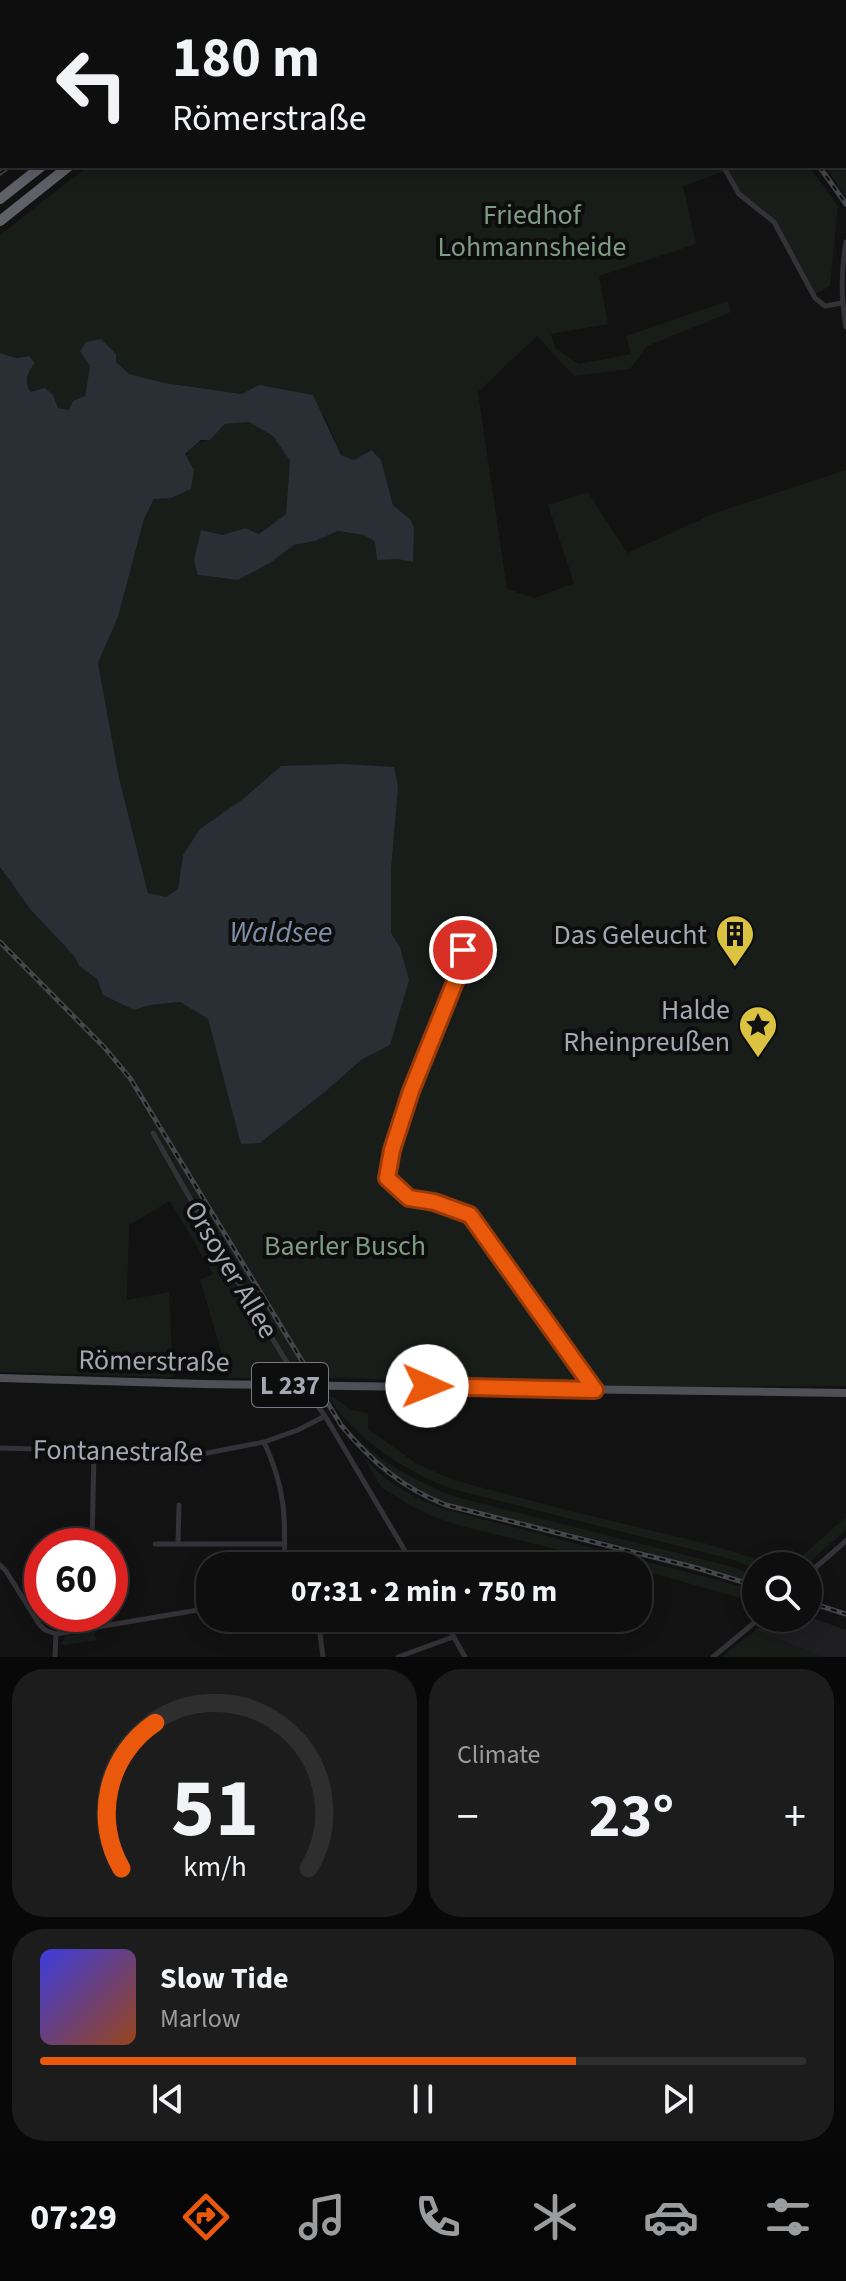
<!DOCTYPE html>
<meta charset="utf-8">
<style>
body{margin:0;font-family:"Source Sans 3",sans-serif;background:#1c1c1c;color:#f1f3f6;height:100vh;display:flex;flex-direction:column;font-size:30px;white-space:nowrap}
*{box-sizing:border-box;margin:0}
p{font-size:26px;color:#9b9c9e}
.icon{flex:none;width:44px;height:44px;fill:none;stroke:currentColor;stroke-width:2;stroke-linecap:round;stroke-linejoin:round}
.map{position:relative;height:1657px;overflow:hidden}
.panel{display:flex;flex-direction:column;gap:12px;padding:12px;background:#080808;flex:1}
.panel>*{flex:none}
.hud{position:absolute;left:0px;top:0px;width:846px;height:168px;box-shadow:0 4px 20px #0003,0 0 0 2px #2e2e2e;background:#0e0e0e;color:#f1f3f6;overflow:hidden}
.fabs{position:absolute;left:742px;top:1552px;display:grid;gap:16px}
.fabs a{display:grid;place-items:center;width:80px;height:80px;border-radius:50%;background:#0e0e0e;box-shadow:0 4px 20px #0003,0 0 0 2px #2e2e2e;font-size:40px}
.speed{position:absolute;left:24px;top:1528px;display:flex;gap:16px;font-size:40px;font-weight:700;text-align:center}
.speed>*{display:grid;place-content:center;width:104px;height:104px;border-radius:50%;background:#0e0e0e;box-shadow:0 4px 20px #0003,0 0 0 2px #2e2e2e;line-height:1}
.speed .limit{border:12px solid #d22;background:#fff;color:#111}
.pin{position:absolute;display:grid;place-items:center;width:68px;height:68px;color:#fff;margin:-34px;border:4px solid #fff;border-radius:50%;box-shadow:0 2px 8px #0007}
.me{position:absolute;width:88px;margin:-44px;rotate:91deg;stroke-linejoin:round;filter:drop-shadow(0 0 6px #0008)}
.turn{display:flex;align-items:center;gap:28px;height:168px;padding:0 40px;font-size:36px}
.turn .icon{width:104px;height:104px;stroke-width:2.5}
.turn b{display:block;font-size:56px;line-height:68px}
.big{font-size:60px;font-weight:700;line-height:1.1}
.panel .widget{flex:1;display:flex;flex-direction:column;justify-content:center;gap:12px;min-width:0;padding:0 28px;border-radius:32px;background:#1c1c1c}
.panel .dial{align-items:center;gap:0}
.dial svg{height:208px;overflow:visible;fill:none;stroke:#2e2e2e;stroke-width:7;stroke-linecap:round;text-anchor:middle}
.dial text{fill:#f1f3f6;stroke:none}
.song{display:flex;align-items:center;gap:24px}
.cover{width:96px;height:96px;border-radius:12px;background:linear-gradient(135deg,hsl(240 70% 55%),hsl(20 70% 35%))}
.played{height:8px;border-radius:4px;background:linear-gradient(90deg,#ea580c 70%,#2e2e2e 70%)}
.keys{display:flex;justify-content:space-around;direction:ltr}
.heat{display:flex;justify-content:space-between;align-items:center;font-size:44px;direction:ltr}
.panel .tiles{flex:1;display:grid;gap:12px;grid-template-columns:1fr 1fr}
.widget:last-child{grid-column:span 2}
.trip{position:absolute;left:196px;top:1552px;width:456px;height:80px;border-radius:32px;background:#0e0e0e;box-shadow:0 4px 20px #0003,0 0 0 2px #2e2e2e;font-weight:700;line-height:80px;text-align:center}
.tab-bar{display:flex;height:128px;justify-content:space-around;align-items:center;background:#060606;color:#9b9c9e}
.tab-bar .icon{width:56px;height:56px}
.tab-bar .selected{color:#ea580c}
.tab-bar b{font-size:36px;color:#f1f3f6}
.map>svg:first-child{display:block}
</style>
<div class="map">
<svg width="846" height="1657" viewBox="0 0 846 1657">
<rect width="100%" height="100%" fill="#121213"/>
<!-- built -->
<path fill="#1e1e20" d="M 808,1616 L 846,1630 L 846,1657 L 821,1657 L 756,1630 L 768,1618 L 808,1618 Z"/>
<!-- green -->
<path fill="#181d1a" d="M 0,0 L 185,0 L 182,2 L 2,2 L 2,134 L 0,135 Z
M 332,0 L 690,0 L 691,2 L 328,2 Z
M 846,79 L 846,197 L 825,166 L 844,166 L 844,81 Z
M 88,166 L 809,166 L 838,206 L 830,286 L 814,295 L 775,221 L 740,193 L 725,171 L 683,186 L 696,244 L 599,276 L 608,324 L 551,334 L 555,348 L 579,364 L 631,354 L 626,336 L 728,301 L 731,312 L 647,346 L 630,369 L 574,376 L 537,336 L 478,392 L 507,589 L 535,598 L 574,583 L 548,505 L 588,492 L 627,553 L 715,513 L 846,470 L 846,1386 L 587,1387 L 340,1378 L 229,1378 L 200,1280 L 213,1274 L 170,1201 L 129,1225 L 127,1300 L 169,1292 L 173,1377 L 0,1372 L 0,867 L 30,909 L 75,957 L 79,966 L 97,979 L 103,995 L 134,1010 L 150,1005 L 180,1002 L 208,1019 L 223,1076 L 260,1143 L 326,1091 L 361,1060 L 390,1045 L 400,947 L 391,933 L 391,869 L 281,766 L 183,855 L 178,889 L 166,898 L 148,893 L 119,778 L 98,663 L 118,617 L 144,519 L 155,498 L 171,498 C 178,476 182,442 210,440 L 225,424 L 249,422 L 273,436 L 290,461 L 286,514 L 259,534 L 245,528 L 223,535 L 198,575 L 238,580 L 270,563 L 294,545 L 315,541 L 338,531 L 364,535 L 375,542 L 377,559 L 397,559 L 412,562 L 414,528 L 411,520 L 393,505 L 381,461 L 373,450 L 354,460 L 341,455 L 324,415 L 259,385 L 242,394 L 165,383 L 129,374 L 116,362 L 90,366 L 85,396 L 70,410 L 58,408 L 53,395 L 31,392 C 23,381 29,372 35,362 L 29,356 L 16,358 L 0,353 L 0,235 Z
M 328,1397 L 333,1397 L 352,1410 L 368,1413 L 368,1429 L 417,1464 L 454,1480 L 566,1510 L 708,1544 L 779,1566 L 756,1566 L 756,1569 L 734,1560 L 452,1489 C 403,1470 358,1441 328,1397 Z
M 352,1434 C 381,1463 419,1483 456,1497 L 733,1567 L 756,1576 L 754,1582 C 697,1565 640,1550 582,1536 C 506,1517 399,1507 352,1434 Z
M 363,1456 C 383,1481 413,1498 443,1509 L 740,1586 L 756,1591 L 756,1597 L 751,1601 L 744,1599 L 638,1569 L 638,1566 L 626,1566 L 588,1557 L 461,1526 L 434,1517 L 406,1503 L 381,1487 Z
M 846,1517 L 846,1530 L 805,1566 L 791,1566 Z
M 756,1630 L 821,1657 L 721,1657 Z
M 97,1631 L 94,1634 L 97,1640 L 63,1645 L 60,1644 L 66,1636 Z"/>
<!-- water -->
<path fill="#2a2e35" d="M 729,0 L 846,0 L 846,79 L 844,81 L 844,2 L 730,2 Z
M 101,339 L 116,354 L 116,362 L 129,374 L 165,383 L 242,394 L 259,385 L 313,395 L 341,455 L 354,460 L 372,450 L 381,460 L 393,505 L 411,520 L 414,528 L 413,562 L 397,559 L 377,560 L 375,542 L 364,535 L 338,531 L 315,541 L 294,545 L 270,563 L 238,580 L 198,575 L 194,561 L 201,530 L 223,535 L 245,528 L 259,534 L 286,514 L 290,461 L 273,436 L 249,422 L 225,424 L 210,440 L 201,440 L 185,454 L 194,470 L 191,489 L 171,498 L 154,499 L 144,519 L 118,617 L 98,663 L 119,778 L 148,893 L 166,897 L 178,889 L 183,855 L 200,829 L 243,799 L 281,766 L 344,764 L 394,767 L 398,788 L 391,869 L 391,933 L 400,947 L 409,980 L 390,1045 L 361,1060 L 326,1091 L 260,1143 L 241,1144 L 208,1019 L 180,1002 L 150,1005 L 134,1010 L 103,995 L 97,979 L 79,966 L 75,957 L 30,909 L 0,867 L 0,353 L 16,358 L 29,356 L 35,363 C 28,372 23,382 31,392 L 45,388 L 53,395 L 58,408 L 69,410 L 73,401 L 85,396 L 90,366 L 80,351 L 86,342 Z"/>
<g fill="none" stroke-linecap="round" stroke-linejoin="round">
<!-- street -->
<path stroke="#333337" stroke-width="5" d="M 619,0 L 620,2
M 678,2 L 680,0
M 723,166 L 739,194 L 774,222 L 815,298 L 825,306 L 842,303
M 846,242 C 841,270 841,299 846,327
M 463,950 L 459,972 L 411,1091 L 392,1150 L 387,1178 L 409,1198 L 434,1202 L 470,1215 L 594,1389
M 153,1133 L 233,1274 L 294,1374 L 325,1416 L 414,1566
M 264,1442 C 285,1487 286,1517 284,1566
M 0,1448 L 202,1454 L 264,1442 L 298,1430 L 325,1416
M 155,1544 L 178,1544 L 179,1505
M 178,1544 L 285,1544
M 92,1546 L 94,1451
M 0,1565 L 6,1571 L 39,1624 L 45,1630 L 56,1634
M 808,1574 L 846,1541
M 318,1618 L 323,1657
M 443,1618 L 465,1657
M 91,1627 L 91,1614
M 56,1634 L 210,1608
M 55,1657 L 56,1634
M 398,1657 L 453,1637
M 713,1657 L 760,1618"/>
<!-- secondary -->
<path stroke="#414247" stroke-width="7" d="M 198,2 L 202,0
M 0,149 L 2,148"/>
<!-- primary -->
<path stroke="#4f5056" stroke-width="8" d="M 0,1378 L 203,1384 L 846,1393"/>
<!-- highway -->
<path stroke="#606168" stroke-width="10" d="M 271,2 L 274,0
M 304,2 L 308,0
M 0,199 L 42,166
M 0,221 L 69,166"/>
<!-- rail casing -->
<g stroke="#46474c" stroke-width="5">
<path id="rail" d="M 699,0 L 700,2
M 225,2 L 228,0
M 819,166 L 846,204
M 0,173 L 9,166
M 0,942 L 104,1047 L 130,1078 L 341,1425 C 371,1461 402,1488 446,1505 L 697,1568 L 756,1586
M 808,1602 L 846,1614"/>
</g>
<!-- rail -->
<use href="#rail" stroke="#0d0d0e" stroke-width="2" stroke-dasharray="6" stroke-linecap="butt"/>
</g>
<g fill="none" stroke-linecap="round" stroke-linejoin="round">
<!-- route casing -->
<g stroke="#983908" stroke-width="20">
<path id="route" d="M 427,1386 L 595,1390 L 470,1215 L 434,1202 L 409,1198 L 387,1178 L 392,1150 L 411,1091 L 459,972 L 463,950"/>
</g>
<!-- route -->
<use href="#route" stroke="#ea580c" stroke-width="14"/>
</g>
<!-- icons -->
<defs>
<g id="building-pin" transform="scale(2)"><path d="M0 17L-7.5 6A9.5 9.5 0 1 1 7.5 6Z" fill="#dbc241" stroke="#0d0d0e"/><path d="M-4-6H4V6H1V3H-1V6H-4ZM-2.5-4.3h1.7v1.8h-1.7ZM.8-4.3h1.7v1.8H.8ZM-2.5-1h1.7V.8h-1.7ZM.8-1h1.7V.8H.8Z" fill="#111"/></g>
<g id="sight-pin" transform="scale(2)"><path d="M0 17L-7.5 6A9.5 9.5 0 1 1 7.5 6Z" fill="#dbc241" stroke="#0d0d0e"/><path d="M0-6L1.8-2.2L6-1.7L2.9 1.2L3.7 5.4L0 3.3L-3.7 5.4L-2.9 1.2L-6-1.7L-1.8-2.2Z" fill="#111"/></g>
</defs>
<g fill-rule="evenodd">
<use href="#building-pin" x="735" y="934"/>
<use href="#sight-pin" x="758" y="1025"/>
</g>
<g text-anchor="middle" stroke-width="8" stroke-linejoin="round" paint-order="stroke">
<!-- shield labels -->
<rect fill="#0d0d0e" stroke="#777981" stroke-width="2" x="252" y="1363" width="76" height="44" rx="6"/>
<g font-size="26" font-weight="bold" fill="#a5a7b2">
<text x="290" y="1394">L 237</text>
</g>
<!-- park labels -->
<g font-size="28" fill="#7e9b84" stroke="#0d0d0e">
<text x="532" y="224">Friedhof<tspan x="532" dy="32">Lohmannsheide</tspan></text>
<text x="345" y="1255">Baerler Busch</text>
</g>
<!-- poi labels -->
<g font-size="28" fill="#a5a7b2" stroke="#0d0d0e" text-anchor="end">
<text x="707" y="944">Das Geleucht</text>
<text x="730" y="1019">Halde<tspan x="730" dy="32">Rheinpreußen</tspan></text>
</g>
<!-- street labels -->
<g font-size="28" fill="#a5a7b2" stroke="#0d0d0e">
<text transform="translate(232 1269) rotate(59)" y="10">Orsoyer Allee</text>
<text transform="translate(154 1360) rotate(1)" y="10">Römerstraße</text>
<text transform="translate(118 1450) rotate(1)" y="10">Fontanestraße</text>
</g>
<!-- water labels -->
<g font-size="30" font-style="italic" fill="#7f8fa9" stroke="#0d0d0e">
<text x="281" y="942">Waldsee</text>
</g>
</g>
</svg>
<div class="fabs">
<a><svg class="icon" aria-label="search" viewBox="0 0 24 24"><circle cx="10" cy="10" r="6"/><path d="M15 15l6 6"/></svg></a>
</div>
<div class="speed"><div class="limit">60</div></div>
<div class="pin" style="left:463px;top:950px;background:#d93025"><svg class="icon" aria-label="arrive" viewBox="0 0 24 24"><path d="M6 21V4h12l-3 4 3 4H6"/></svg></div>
<svg class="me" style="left:427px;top:1386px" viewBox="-20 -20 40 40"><circle r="19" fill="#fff"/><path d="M0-13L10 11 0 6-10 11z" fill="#ea580c"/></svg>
<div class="trip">07:31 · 2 min · 750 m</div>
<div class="hud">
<div class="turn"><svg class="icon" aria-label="left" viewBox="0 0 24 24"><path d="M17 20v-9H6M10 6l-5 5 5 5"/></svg><div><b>180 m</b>Römerstraße</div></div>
</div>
</div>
<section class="panel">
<div class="tiles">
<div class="widget dial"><svg viewBox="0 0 100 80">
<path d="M14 69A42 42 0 1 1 86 69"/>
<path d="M14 69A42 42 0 0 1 27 13" stroke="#ea580c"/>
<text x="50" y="56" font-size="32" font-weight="700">51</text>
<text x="50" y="72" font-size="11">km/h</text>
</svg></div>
<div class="widget"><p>Climate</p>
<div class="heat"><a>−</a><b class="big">23°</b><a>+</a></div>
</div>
<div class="widget">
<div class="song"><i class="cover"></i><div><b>Slow Tide</b><p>Marlow</p></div></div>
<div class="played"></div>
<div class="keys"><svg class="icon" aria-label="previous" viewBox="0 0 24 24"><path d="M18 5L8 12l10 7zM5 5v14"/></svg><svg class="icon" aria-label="pause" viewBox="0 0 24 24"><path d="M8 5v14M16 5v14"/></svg><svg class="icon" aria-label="next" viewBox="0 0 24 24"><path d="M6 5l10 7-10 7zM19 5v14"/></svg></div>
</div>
</div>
</section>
<nav class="tab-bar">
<b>07:29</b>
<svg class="icon selected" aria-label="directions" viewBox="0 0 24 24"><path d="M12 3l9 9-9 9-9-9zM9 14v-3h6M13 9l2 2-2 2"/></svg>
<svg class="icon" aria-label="music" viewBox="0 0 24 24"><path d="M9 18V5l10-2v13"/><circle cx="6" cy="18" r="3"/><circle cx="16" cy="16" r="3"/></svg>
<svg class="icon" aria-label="phone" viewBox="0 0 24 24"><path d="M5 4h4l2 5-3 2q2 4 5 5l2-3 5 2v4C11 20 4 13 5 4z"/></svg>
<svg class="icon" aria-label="climate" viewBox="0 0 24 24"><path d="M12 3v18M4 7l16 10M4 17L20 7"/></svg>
<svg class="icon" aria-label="car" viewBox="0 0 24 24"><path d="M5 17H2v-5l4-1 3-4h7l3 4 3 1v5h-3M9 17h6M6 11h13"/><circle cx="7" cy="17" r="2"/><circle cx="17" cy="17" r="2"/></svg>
<svg class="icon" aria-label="filters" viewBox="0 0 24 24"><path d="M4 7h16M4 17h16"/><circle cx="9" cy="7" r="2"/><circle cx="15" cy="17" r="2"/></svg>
</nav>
